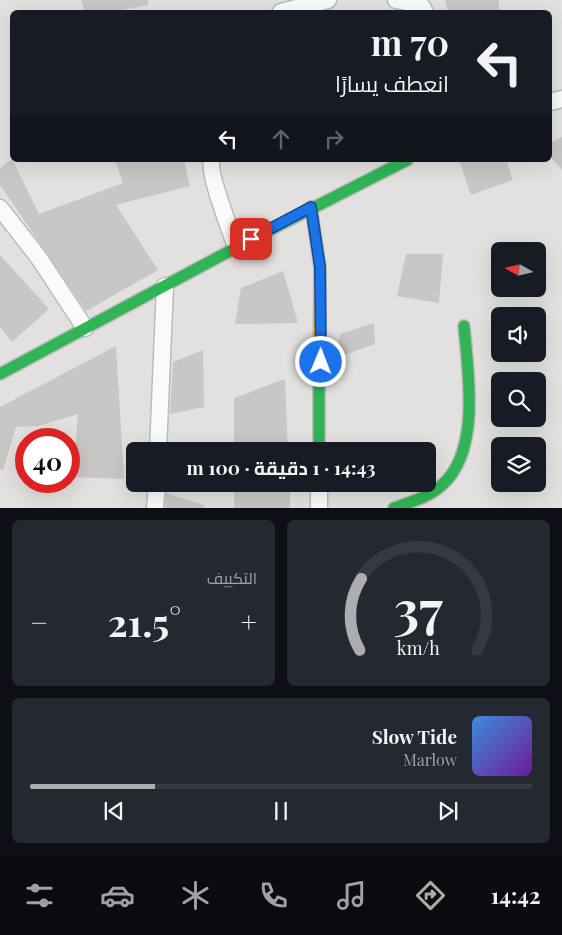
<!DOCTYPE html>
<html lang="ar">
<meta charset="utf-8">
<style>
body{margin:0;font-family:"Playfair Display",Cairo,serif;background:#242831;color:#f1f3f6;direction:rtl;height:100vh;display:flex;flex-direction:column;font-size:19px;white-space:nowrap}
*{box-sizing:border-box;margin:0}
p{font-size:16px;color:#9ea1a6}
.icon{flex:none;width:28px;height:28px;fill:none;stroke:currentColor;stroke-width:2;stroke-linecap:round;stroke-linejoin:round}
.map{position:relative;height:508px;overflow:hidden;direction:ltr}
.panel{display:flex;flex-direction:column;gap:12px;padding:12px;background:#0d0f14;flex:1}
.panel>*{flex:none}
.top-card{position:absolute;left:10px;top:10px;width:542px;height:152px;border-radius:8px;box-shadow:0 5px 20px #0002;direction:rtl;background:#171b24;color:#f1f3f6;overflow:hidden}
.needle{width:32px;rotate:278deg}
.buttons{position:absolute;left:491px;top:242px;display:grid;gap:10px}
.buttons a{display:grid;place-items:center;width:55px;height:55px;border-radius:8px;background:#171b24;box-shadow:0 5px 20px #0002;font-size:25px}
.speed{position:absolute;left:15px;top:428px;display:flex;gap:10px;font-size:25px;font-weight:700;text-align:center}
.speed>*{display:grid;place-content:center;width:65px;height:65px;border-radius:50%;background:#171b24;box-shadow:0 5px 20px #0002;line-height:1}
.speed .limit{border:8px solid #d22;background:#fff;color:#111}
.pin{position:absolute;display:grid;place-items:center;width:42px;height:42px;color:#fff;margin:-21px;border-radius:10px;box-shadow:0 2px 8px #0006}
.me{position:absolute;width:55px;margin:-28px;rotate:1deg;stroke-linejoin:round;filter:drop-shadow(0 0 4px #0008)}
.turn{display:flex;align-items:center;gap:18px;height:105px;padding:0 20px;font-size:22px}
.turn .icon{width:65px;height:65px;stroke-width:2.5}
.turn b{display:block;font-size:35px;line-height:42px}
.lanes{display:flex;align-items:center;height:48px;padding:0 20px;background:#0003;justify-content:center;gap:25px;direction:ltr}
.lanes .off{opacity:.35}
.big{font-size:38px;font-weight:700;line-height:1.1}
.panel .widget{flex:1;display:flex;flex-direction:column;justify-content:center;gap:8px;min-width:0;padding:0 18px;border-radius:8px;background:#242831}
.panel .dial{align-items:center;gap:0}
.dial svg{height:130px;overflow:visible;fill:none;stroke:#363941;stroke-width:7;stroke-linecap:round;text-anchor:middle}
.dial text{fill:#f1f3f6;stroke:none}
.song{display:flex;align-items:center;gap:15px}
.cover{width:60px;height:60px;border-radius:8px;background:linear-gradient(135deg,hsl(210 70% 55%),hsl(280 70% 35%))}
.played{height:5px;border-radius:2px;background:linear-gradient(90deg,#acadae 25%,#363941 25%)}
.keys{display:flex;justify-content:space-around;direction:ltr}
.heat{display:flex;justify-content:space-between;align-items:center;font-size:28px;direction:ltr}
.panel .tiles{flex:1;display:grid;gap:12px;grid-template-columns:1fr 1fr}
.widget:last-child{grid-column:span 2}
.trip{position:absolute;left:126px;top:442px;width:310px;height:50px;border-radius:8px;background:#171b24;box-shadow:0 5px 20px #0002;font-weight:700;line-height:50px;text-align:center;direction:rtl}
.dock{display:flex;height:80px;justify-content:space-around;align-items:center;background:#090b0e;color:#9ea1a6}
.dock .icon{width:35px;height:35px}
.dock .active{color:#acadae}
.dock b{font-size:22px;color:#f1f3f6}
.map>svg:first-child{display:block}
</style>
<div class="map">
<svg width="562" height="508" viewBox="0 0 562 508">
<rect width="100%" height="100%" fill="#e3e1df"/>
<!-- building -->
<path fill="#c8c7c5" d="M 81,0 L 148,0 L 148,5 L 112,12 L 85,12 Z
M 445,0 L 499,0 L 499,12 L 448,12 Z
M 562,137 L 562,170 L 550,156 L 550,143 Z
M 12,159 L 39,214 L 123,183 L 115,160 L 184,160 L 190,186 L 116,205 L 158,270 L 86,311 L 0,185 L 0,168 Z
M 459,160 L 506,160 L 513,180 L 471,195 Z
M 406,254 L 443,254 L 439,303 L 397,296 Z
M 0,255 L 49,309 L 12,342 L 0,327 Z
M 283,271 L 298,323 L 235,324 L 241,288 Z
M 374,323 L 375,344 L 336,358 L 340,334 Z
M 116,346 L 124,479 L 73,477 L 78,414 L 38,426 L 16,427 L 3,470 L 0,470 L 0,407 Z
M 203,350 L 204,407 L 170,414 L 173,362 Z
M 285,379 L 288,451 L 234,451 L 234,398 Z
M 234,484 L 290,484 L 290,508 L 234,508 Z
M 166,493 L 204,505 L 204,508 L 165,508 Z"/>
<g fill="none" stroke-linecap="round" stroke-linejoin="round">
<!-- street casing -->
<g stroke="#bcbbba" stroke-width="19">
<path id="street" d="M 396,0 L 421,5 L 425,12
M 281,12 L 328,0
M 550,102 L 562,99
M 212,160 C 207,171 231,232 236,247
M 0,208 L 39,258 L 85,328
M 158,451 L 165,286
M 155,508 L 157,484
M 319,508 L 319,484"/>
</g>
<!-- fast casing -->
<g stroke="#bcbbba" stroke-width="14">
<path id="fast" d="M 0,374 L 254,238 L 407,160
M 319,451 L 319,379
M 394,508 C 411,502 429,497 442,485 C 481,451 468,372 464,326"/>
</g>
<!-- slow casing -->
<g stroke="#bcbbba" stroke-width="14">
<path id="slow" d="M 311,207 L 320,267 L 319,379"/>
</g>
<!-- street -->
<use href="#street" stroke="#fbfafa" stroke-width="16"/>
<!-- fast -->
<use href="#fast" stroke="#30b455" stroke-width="11"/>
<!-- slow -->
<use href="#slow" stroke="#ff9f0a" stroke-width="11"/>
</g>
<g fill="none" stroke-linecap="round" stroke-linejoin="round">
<!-- route casing -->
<g stroke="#114b97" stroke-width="12">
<path id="route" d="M 251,239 L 311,207 L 320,267 L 321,362"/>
</g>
<!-- route -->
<use href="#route" stroke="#1a73e8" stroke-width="9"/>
</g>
</svg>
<div class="buttons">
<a><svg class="needle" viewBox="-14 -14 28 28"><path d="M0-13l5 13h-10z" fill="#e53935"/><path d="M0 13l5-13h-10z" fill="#9ea1a6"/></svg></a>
<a><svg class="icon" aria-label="sound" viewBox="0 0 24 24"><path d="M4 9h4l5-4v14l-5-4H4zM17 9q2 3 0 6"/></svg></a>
<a><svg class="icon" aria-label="search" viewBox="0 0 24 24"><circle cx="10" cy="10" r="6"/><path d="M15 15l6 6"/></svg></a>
<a><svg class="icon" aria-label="layers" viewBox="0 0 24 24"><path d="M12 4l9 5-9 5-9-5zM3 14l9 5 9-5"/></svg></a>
</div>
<div class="speed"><div class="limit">40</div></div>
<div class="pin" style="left:251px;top:239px;background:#d93025"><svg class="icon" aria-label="arrive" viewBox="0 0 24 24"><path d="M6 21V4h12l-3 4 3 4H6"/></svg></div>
<svg class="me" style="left:321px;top:362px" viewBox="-20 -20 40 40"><circle r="17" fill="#1a73e8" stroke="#fff" stroke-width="3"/><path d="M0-11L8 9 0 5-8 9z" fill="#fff"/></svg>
<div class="trip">14:43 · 1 دقيقة · 100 m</div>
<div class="top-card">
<div class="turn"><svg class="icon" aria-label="left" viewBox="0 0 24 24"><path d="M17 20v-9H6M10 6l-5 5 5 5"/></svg><div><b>70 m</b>انعطف يسارًا</div></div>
<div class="lanes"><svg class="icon" aria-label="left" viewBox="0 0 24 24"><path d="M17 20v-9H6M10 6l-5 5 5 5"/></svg><svg class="icon off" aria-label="ahead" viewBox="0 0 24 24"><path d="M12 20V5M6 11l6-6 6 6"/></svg><svg class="icon off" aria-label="right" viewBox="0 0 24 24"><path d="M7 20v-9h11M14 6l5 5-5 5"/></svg></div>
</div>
</div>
<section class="panel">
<div class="tiles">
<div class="widget dial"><svg viewBox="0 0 100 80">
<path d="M14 69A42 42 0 1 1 86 69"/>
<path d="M14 69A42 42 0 0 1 15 25" stroke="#acadae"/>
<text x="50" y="56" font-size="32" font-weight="700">37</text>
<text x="50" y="72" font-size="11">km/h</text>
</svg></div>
<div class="widget"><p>التكييف</p>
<div class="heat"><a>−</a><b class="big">21.5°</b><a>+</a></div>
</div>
<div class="widget">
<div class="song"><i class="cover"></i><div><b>Slow Tide</b><p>Marlow</p></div></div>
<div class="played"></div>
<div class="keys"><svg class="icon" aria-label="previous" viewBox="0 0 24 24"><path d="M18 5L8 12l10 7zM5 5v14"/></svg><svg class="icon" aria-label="pause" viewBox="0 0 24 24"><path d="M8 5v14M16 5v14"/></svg><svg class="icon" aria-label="next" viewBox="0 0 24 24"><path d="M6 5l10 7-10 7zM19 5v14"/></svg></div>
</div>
</div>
</section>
<nav class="dock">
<b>14:42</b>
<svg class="icon active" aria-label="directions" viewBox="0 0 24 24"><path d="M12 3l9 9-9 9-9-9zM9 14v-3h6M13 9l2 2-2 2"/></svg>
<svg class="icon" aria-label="music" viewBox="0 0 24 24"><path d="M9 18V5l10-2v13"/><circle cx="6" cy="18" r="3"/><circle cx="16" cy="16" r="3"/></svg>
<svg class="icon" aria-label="phone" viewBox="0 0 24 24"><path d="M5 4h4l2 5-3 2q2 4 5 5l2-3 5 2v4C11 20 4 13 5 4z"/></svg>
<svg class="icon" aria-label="climate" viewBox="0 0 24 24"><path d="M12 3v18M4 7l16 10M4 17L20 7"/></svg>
<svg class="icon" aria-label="car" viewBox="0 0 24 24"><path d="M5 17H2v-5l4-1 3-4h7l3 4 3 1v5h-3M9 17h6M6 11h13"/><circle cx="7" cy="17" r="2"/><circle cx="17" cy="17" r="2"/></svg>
<svg class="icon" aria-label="filters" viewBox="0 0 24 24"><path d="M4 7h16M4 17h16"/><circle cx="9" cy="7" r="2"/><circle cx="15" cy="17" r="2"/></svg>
</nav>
